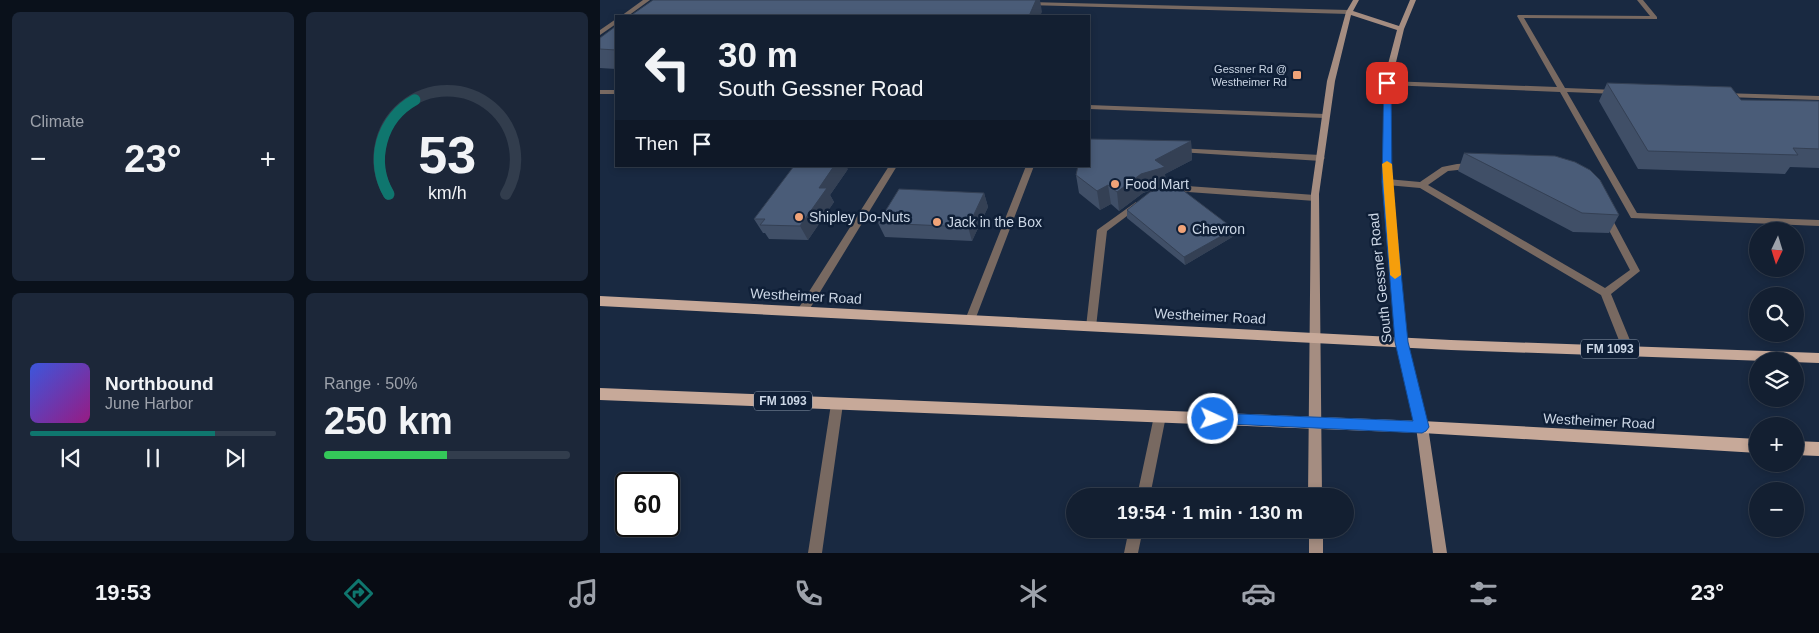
<!DOCTYPE html>
<meta charset="utf-8">
<style>
body{margin:0;font-family:Helvetica,sans-serif;background:#1c2739;color:#f1f3f6;height:100vh;display:flex;flex-direction:column;font-size:19px;white-space:nowrap}
*{box-sizing:border-box;margin:0}
p{font-size:16px;color:#9da2ab}
.icon{flex:none;width:28px;height:28px;fill:none;stroke:currentColor;stroke-width:2;stroke-linecap:round;stroke-linejoin:round}
.map{position:relative;flex:1;overflow:hidden}
.sheet{display:flex;flex-direction:column;gap:12px;padding:12px;background:#0a111b;width:600px}
.sheet>*{flex:none}
.guide{position:absolute;left:15px;top:15px;width:475px;height:152px;border-radius:0px;box-shadow:0 2px 8px #0003,0 0 0 1px #323d4d;background:#131f31;color:#f1f3f6;overflow:hidden}
.needle{width:32px;rotate:184deg}
.fabs{position:absolute;left:1149px;top:222px;display:grid;gap:10px}
.fabs a{display:grid;place-items:center;width:55px;height:55px;border-radius:50%;background:#131f31;box-shadow:0 2px 8px #0003,0 0 0 1px #323d4d;font-size:25px}
.speed{position:absolute;left:15px;top:472px;display:flex;gap:10px;font-size:25px;font-weight:700;text-align:center}
.speed>*{display:grid;place-content:center;width:65px;height:65px;border-radius:50%;background:#131f31;box-shadow:0 2px 8px #0003,0 0 0 1px #323d4d;line-height:1}
.speed .limit{border:2px solid #111;border-radius:8px;background:#fff;color:#111}
.pin{position:absolute;display:grid;place-items:center;width:42px;height:42px;color:#fff;margin:-21px;border-radius:10px;box-shadow:0 2px 8px #0006}
.me{position:absolute;width:55px;margin:-28px;rotate:93deg;stroke-linejoin:round;filter:drop-shadow(0 0 4px #0008)}
.turn{display:flex;align-items:center;gap:18px;height:105px;padding:0 20px;font-size:22px}
.turn .icon{width:65px;height:65px;stroke-width:2.5}
.turn b{display:block;font-size:35px;line-height:42px}
.then{display:flex;align-items:center;height:48px;padding:0 20px;background:#0003;gap:10px;font-size:19px}
.big{font-size:38px;font-weight:800;line-height:1.1}
.sheet .tile{flex:1;display:flex;flex-direction:column;justify-content:center;gap:8px;min-width:0;padding:0 18px;border-radius:8px;background:#1c2739}
.sheet .dial{align-items:center;gap:0}
.dial svg{height:130px;overflow:visible;fill:none;stroke:#323d4d;stroke-width:7;stroke-linecap:round;text-anchor:middle}
.dial text{fill:#f1f3f6;stroke:none}
.song{display:flex;align-items:center;gap:15px}
.cover{width:60px;height:60px;border-radius:8px;background:linear-gradient(135deg,hsl(230 70% 55%),hsl(310 70% 35%))}
.played{height:5px;border-radius:2px;background:linear-gradient(90deg,#0f766e 75%,#323d4d 75%)}
.keys{display:flex;justify-content:space-around;direction:ltr}
.heat{display:flex;justify-content:space-between;align-items:center;font-size:28px;direction:ltr}
.charge{height:8px;border-radius:4px;background:linear-gradient(90deg,#34c759 50%,#323d4d 0)}
.sheet .tiles{flex:1;display:grid;gap:12px;grid-template-columns:repeat(2,1fr)}
.trip{position:absolute;left:466px;top:488px;width:288px;height:50px;border-radius:25px;background:#131f31;box-shadow:0 2px 8px #0003,0 0 0 1px #323d4d;font-weight:800;line-height:50px;text-align:center}
.tab-bar{display:flex;height:80px;justify-content:space-around;align-items:center;background:#080c14;color:#9da2ab}
.tab-bar .icon{width:35px;height:35px}
.tab-bar .current{color:#0f766e}
.tab-bar b{font-size:22px;color:#f1f3f6}
main{display:flex;flex:1;min-height:0}
.map>svg:first-child{display:block}
</style>
<main>
<section class="sheet">
<div class="tiles">
<div class="tile"><p>Climate</p>
<div class="heat"><a>−</a><b class="big">23°</b><a>+</a></div>
</div>
<div class="tile dial"><svg viewBox="0 0 100 80">
<path d="M14 69A42 42 0 1 1 86 69"/>
<path d="M14 69A42 42 0 0 1 30 11" stroke="#0f766e"/>
<text x="50" y="56" font-size="32" font-weight="700">53</text>
<text x="50" y="72" font-size="11">km/h</text>
</svg></div>
<div class="tile">
<div class="song"><i class="cover"></i><div><b>Northbound</b><p>June Harbor</p></div></div>
<div class="played"></div>
<div class="keys"><svg class="icon" aria-label="previous" viewBox="0 0 24 24"><path d="M18 5L8 12l10 7zM5 5v14"/></svg><svg class="icon" aria-label="pause" viewBox="0 0 24 24"><path d="M8 5v14M16 5v14"/></svg><svg class="icon" aria-label="next" viewBox="0 0 24 24"><path d="M6 5l10 7-10 7zM19 5v14"/></svg></div>
</div>
<div class="tile"><p>Range · 50%</p><b class="big">250 km</b><div class="charge"></div></div>
</div>
</section>
<div class="map">
<svg width="1219" height="553" viewBox="0 0 1219 553">
<rect width="100%" height="100%" fill="#192941"/>
<g fill="none" stroke-linecap="round" stroke-linejoin="round">
<!-- lane -->
<path fill="#786961" fill-rule="evenodd" d="M 43,0 L 50,0 L 28,16 L 21,16 Z
M 1037,0 L 1043,0 L 1057,17 L 1057,19 L 924,18 L 965,88 L 1016,90 L 1020,92 L 1016,94 L 967,92 L 1037,213 L 1219,220 L 1219,226 L 1031,218 L 960,92 L 787,85 L 783,83 L 787,81 L 957,87 L 917,16 L 918,15 L 1050,16 Z
M 429,2 L 749,10 L 752,12 L 749,14 L 427,5 L 427,3 Z
M 16,19 L 16,24 L 0,35 L 0,30 Z
M 0,90 L 16,90 L 16,94 L 0,94 Z
M 1122,93 L 1219,96 L 1219,100 L 1125,97 L 1121,95 Z
M 489,105 L 725,114 L 729,116 L 725,118 L 489,109 Z
M 576,148 L 721,155 L 725,158 L 721,161 L 579,152 L 576,152 Z
M 874,163 L 877,164 L 877,168 L 848,171 L 828,185 L 1005,288 L 1030,270 L 1001,215 L 1003,213 L 1009,213 L 1040,271 L 1011,294 L 1034,350 L 1032,353 L 1028,354 L 1024,353 L 1001,295 L 820,188 L 787,185 L 783,182 L 787,179 L 820,182 L 842,167 L 857,164 Z
M 289,166 L 297,166 L 206,315 L 198,315 L 197,312 L 198,309 Z
M 426,166 L 434,166 L 375,320 L 374,323 L 366,323 L 365,320 Z
M 573,185 L 715,195 L 719,198 L 715,201 L 574,191 L 567,193 L 563,190 Z
M 536,202 L 540,205 L 539,207 L 507,231 L 496,327 L 495,330 L 487,330 L 486,327 L 497,230 Z
M 237,399 L 241,401 L 243,404 L 222,553 L 208,553 L 231,404 L 233,401 Z
M 560,411 L 564,412 L 566,416 L 550,496 L 537,496 L 554,416 L 556,412 Z
M 529,529 L 543,529 L 538,553 L 524,553 Z"/>
<!-- secondary -->
<path fill="#a58d81" fill-rule="evenodd" d="M 753,0 L 759,0 L 753,11 L 799,26 L 810,0 L 816,0 L 804,29 L 791,83 L 791,182 L 807,342 L 828,427 L 847,553 L 833,553 L 816,427 L 797,342 L 783,182 L 783,83 L 797,30 L 751,15 L 735,81 L 719,194 L 722,496 L 708,496 L 711,194 L 727,81 L 746,12 Z
M 709,529 L 723,529 L 723,553 L 709,553 Z"/>
<!-- primary -->
<path fill="#c7a999" fill-rule="evenodd" d="M 0,296 L 851,340 L 1219,353 L 1219,363 L 851,350 L 0,306 Z
M 0,388 L 822,421 L 1158,439 L 1158,453 L 822,433 L 0,400 Z
M 1195,441 L 1219,442 L 1219,456 L 1195,455 Z"/>
</g>
<!-- wall -->
<path fill="#404f67" d="M 16,26 L 16,69 L 0,68 L 0,38 Z
M 1007,83 L 1141,100 L 1219,101 L 1219,168 L 1190,167 L 1185,174 L 1038,169 L 999,101 Z
M 591,141 L 592,160 L 565,174 L 566,185 L 543,193 L 519,211 L 511,204 L 500,210 L 479,193 L 476,175 Z
M 864,153 L 1019,215 L 1009,233 L 973,232 L 858,171 Z
M 248,169 L 230,195 L 234,202 L 208,240 L 169,239 L 165,233 L 163,233 L 154,219 Z
M 384,193 L 388,207 L 372,241 L 285,237 L 278,223 Z
M 527,210 L 634,236 L 585,265 L 527,218 Z"/>
<!-- shaded-wall -->
<path fill="#344054" d="M 436,0 L 440,0 L 442,12 L 440,16 L 429,16 Z
M 591,141 L 592,160 L 565,174 L 566,185 L 543,193 L 519,211 L 517,192 L 555,160 Z
M 234,166 L 246,166 L 248,169 L 230,195 L 234,202 L 208,240 L 200,226 L 219,188 Z
M 508,185 L 511,204 L 500,210 L 497,191 Z
M 384,193 L 388,207 L 372,241 L 368,227 Z
M 634,229 L 634,236 L 585,265 L 584,257 Z"/>
<!-- building -->
<path fill="#4a5c78" stroke="#344054" d="M 53,0 L 436,0 L 429,16 L 30,16 Z
M 16,26 L 16,50 L 0,49 L 0,38 Z
M 1007,83 L 1131,87 L 1141,100 L 1219,101 L 1219,149 L 1193,148 L 1198,155 L 1048,151 Z
M 489,139 L 591,141 L 555,160 L 565,167 L 541,174 L 517,192 L 508,185 L 497,191 L 476,175 L 478,166 L 489,166 Z
M 864,153 L 955,156 L 975,162 L 990,170 L 1000,180 L 1019,215 L 982,213 Z
M 194,166 L 234,166 L 219,188 L 227,188 L 200,226 L 160,225 L 165,219 L 154,219 Z
M 576,185 L 634,229 L 584,257 L 527,210 L 550,192 Z
M 299,189 L 384,193 L 368,227 L 278,223 Z"/>
<!-- route -->
<path fill="#1a73e8" stroke="#114b97" d="M 784,81 L 791,83 L 792,182 L 808,342 L 829,427 L 826,431 L 822,433 L 608,423 L 606,419 L 608,415 L 613,413 L 813,421 L 795,342 L 782,182 Z"/>
<!-- slow -->
<path fill="#f59e0b" d="M 787,161 L 792,164 L 801,275 L 795,279 L 790,275 L 782,164 Z"/>
<!-- markers -->
<g fill="#f0a378" stroke="#0f1f37" stroke-width="2">
<rect x="692" y="70" width="10" height="10" rx="2.5"/>
<circle cx="515" cy="184" r="5"/>
<circle cx="199" cy="217" r="5"/>
<circle cx="337" cy="222" r="5"/>
<circle cx="582" cy="229" r="5"/>
</g>
<g text-anchor="middle" stroke-width="5" stroke-linejoin="round" paint-order="stroke">
<!-- far-poi labels -->
<g font-size="11" fill="#ccd7e6" stroke="#0f1f37" text-anchor="end">
<text x="687" y="73">Gessner Rd @<tspan x="687" dy="13">Westheimer Rd</tspan></text>
</g>
<!-- shield labels -->
<g fill="#0f1f37" stroke="#93a0b2" stroke-width="1">
<rect x="981" y="339.5" width="58" height="19" rx="4"/>
<rect x="154" y="391.5" width="58" height="19" rx="4"/>
</g>
<g font-size="12" font-weight="bold" fill="#ccd7e6">
<text x="1010" y="353">FM 1093</text>
<text x="183" y="405">FM 1093</text>
</g>
<!-- poi labels -->
<g font-size="14" fill="#ccd7e6" stroke="#0f1f37" text-anchor="start">
<text x="525" y="189">Food Mart</text>
<text x="209" y="222">Shipley Do-Nuts</text>
<text x="347" y="227">Jack in the Box</text>
<text x="592" y="234">Chevron</text>
</g>
<!-- street labels -->
<g font-size="14" fill="#ccd7e6" stroke="#0f1f37">
<text transform="translate(780 278) rotate(-96)" y="5">South Gessner Road</text>
<text transform="translate(206 296) rotate(3)" y="5">Westheimer Road</text>
<text transform="translate(610 316) rotate(3)" y="5">Westheimer Road</text>
<text transform="translate(999 421) rotate(3)" y="5">Westheimer Road</text>
</g>
</g>
</svg>
<div class="fabs">
<a><svg class="needle" viewBox="-14 -14 28 28"><path d="M0-13l5 13h-10z" fill="#e53935"/><path d="M0 13l5-13h-10z" fill="#9da2ab"/></svg></a>
<a><svg class="icon" aria-label="search" viewBox="0 0 24 24"><circle cx="10" cy="10" r="6"/><path d="M15 15l6 6"/></svg></a>
<a><svg class="icon" aria-label="layers" viewBox="0 0 24 24"><path d="M12 4l9 5-9 5-9-5zM3 14l9 5 9-5"/></svg></a>
<a>+</a>
<a>−</a>
</div>
<div class="speed"><div class="limit">60</div></div>
<div class="pin" style="left:787px;top:83px;background:#d93025"><svg class="icon" aria-label="arrive" viewBox="0 0 24 24"><path d="M6 21V4h12l-3 4 3 4H6"/></svg></div>
<svg class="me" style="left:613px;top:419px" viewBox="-20 -20 40 40"><circle r="17" fill="#1a73e8" stroke="#fff" stroke-width="3"/><path d="M0-11L8 9 0 5-8 9z" fill="#fff"/></svg>
<div class="trip">19:54 · 1 min · 130 m</div>
<div class="guide">
<div class="turn"><svg class="icon" aria-label="left" viewBox="0 0 24 24"><path d="M17 20v-9H6M10 6l-5 5 5 5"/></svg><div><b>30 m</b>South Gessner Road</div></div>
<div class="then">Then<svg class="icon" aria-label="arrive" viewBox="0 0 24 24"><path d="M6 21V4h12l-3 4 3 4H6"/></svg></div>
</div>
</div>
</main>
<nav class="tab-bar">
<b>19:53</b>
<svg class="icon current" aria-label="directions" viewBox="0 0 24 24"><path d="M12 3l9 9-9 9-9-9zM9 14v-3h6M13 9l2 2-2 2"/></svg>
<svg class="icon" aria-label="music" viewBox="0 0 24 24"><path d="M9 18V5l10-2v13"/><circle cx="6" cy="18" r="3"/><circle cx="16" cy="16" r="3"/></svg>
<svg class="icon" aria-label="phone" viewBox="0 0 24 24"><path d="M5 4h4l2 5-3 2q2 4 5 5l2-3 5 2v4C11 20 4 13 5 4z"/></svg>
<svg class="icon" aria-label="climate" viewBox="0 0 24 24"><path d="M12 3v18M4 7l16 10M4 17L20 7"/></svg>
<svg class="icon" aria-label="car" viewBox="0 0 24 24"><path d="M5 17H2v-5l4-1 3-4h7l3 4 3 1v5h-3M9 17h6M6 11h13"/><circle cx="7" cy="17" r="2"/><circle cx="17" cy="17" r="2"/></svg>
<svg class="icon" aria-label="filters" viewBox="0 0 24 24"><path d="M4 7h16M4 17h16"/><circle cx="9" cy="7" r="2"/><circle cx="15" cy="17" r="2"/></svg>
<b>23°</b>
</nav>
